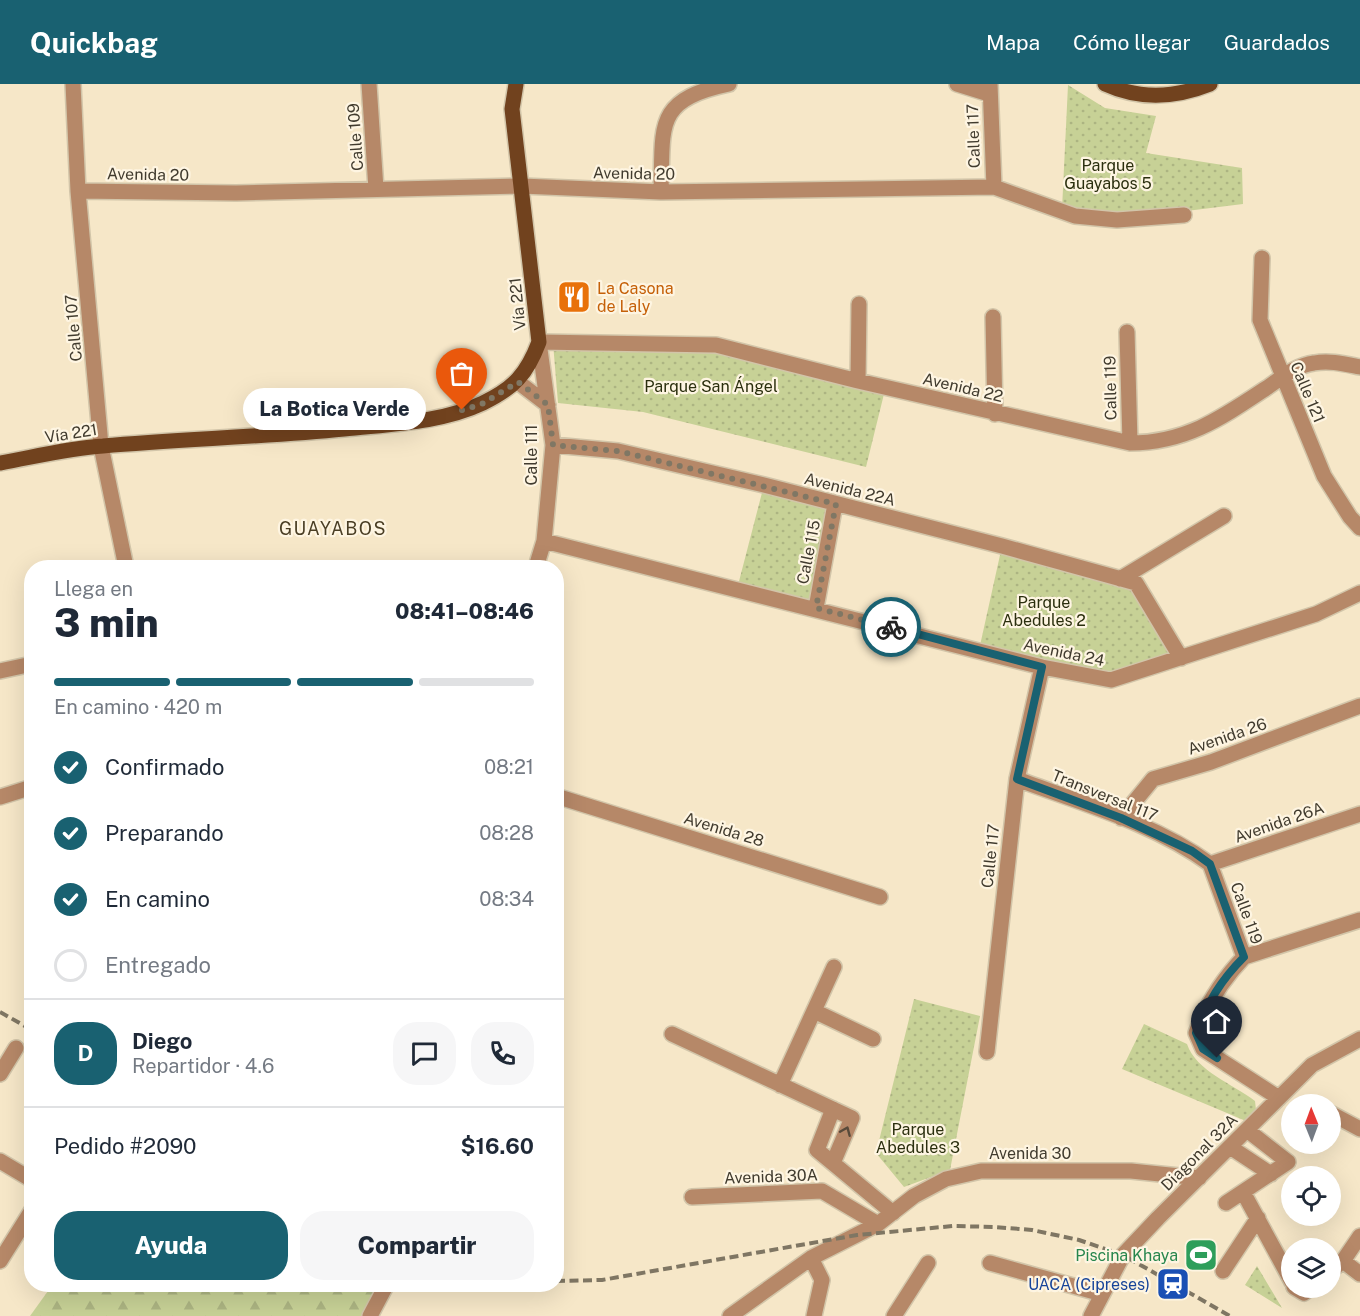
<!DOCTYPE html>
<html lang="es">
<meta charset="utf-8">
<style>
body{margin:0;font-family:"Public Sans",sans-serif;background:#f6f6f7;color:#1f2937;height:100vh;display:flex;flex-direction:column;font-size:22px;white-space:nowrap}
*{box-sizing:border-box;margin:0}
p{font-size:20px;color:#747a83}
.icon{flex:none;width:33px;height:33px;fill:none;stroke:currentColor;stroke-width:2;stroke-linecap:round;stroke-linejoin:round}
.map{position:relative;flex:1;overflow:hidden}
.panel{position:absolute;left:24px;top:476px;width:540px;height:732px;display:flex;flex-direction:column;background:#fff;border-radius:24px;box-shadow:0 6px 24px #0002}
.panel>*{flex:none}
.needle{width:39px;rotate:359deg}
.controls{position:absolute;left:1281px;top:1010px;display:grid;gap:12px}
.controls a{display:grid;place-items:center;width:60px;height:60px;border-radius:50%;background:#fff;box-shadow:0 6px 24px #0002;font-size:30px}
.pin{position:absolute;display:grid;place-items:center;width:51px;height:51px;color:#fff;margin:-62px -26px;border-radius:50% 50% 50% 0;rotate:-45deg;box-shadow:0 0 6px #0007}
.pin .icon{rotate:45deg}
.courier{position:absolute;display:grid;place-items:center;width:60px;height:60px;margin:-30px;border:4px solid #196171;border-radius:50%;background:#fff;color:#222;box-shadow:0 2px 8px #0007}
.bubble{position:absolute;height:42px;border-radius:21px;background:#fff;box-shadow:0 6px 24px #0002;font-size:20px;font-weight:800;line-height:42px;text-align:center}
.overview em{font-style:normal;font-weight:800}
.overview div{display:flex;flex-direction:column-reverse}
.overview{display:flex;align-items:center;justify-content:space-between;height:102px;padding:0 30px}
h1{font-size:39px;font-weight:800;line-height:45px}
.bar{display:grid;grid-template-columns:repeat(4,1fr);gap:9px 6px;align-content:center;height:72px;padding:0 30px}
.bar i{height:8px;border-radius:4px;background:#e0e1e3}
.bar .on{background:#196171}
.bar p{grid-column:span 4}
.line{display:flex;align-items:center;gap:15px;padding:0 30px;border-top:2px solid #e0e1e3}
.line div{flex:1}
.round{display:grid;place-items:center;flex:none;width:63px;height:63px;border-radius:24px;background:#f6f6f7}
ol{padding:0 30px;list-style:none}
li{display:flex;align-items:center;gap:18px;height:66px}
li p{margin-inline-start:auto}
li .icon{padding:6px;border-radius:50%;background:#196171;color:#fff;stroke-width:4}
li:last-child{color:#747a83}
li i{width:33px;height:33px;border:3px solid #e0e1e3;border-radius:50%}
.cta{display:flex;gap:12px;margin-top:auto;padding:12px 30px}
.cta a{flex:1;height:69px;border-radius:24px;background:#196171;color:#fff;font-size:24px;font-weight:800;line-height:69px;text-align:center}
.cta a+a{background:#f6f6f7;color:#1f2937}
header{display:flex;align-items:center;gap:36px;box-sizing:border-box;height:84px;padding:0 30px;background:#196171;color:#fff}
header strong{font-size:28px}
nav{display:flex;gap:33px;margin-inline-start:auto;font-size:21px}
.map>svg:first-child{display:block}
</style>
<header>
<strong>Quickbag</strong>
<nav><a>Mapa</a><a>Cómo llegar</a><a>Guardados</a></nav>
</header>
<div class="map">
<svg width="1360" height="1232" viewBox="0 0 1360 1232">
<defs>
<pattern id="forest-firs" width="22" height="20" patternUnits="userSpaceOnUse" patternTransform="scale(1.5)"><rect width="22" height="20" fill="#c7d196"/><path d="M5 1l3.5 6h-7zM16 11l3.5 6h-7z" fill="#acb482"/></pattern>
<pattern id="park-dots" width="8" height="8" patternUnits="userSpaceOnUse" patternTransform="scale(1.5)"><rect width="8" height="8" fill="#c7d196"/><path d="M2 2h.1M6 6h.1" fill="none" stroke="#acb482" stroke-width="1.8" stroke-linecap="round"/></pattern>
</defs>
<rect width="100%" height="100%" fill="#f6e7c8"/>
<!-- forest -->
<path fill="url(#forest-firs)" d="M53 1200H393L375 1232H30Z"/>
<!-- park -->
<path fill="url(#park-dots)" d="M1068 1 1105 24 1156 32 1146 69 1242 84 1243 120 1138 133 1062 125Z
M553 259 716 261 884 310 866 383 643 328 558 319Z
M764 401 835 420 816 524 737 505Z
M1002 462 1136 499 1181 574 1111 596 979 566Z
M914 915 980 932 950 1086 904 1103 876 1069Z
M1144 940 1187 960C1196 987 1233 1000 1255 1017L1256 1026 1246 1037 1122 985Z
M1257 1182 1282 1224 1245 1201Z"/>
<!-- water -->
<path fill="#76bded" stroke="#6696b4" stroke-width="1.5" d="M1197 1161 1212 1169 1205 1182 1190 1172Z"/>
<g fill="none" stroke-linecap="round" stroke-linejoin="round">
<defs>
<path id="minor" d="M73 0 78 107 101 362 126 483
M369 0 376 105
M957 0 989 10
M990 0 994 103
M78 107 236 109 522 102 661 108 994 103 1075 132 1117 136 1184 131
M661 108C663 41 654 16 729 0
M1262 174 1260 236 1324 392 1350 433 1360 444
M993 233 995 330
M1127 248 1130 359
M858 297 859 220
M518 298 548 321
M553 361 618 367 764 401 1002 462 1136 499 1181 574
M544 457 1042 583 1111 596 1316 530 1360 509
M536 483 544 457 553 361 539 258 716 261 858 297 1130 359C1185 359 1220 335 1265 305 1280 295 1296 281 1314 279 1330 276 1345 280 1360 283
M1120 495 1224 432
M816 524 835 420
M0 587 32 580
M1017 695C1081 719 1154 739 1210 780
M556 712 880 813
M0 713 32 703
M1121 734 1153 695 1211 678 1360 622
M1210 780 1244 873C1222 896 1207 919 1196 949L1203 965 1279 1014
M1210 780 1360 730
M1244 873 1360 836
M814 927 873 955
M672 950 852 1034 833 1079
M987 968 1017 695 1042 583
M0 990 16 964
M780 1001 834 883
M833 1025 817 1066 893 1129
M1330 1029 1360 1045
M1230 1063 1271 1090
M0 1077 32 1096
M1243 1108 1292 1198
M692 1113 822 1107 878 1140
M1226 1119 1288 1078 1247 1046
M811 1174 822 1196 814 1232
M0 1177 32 1126
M1343 1177 1360 1190
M990 1179 1102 1210
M1223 1187 1258 1134
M1330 1187 1343 1177 1360 1152
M1294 1203 1304 1209 1311 1203
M370 1232 387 1200
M730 1232 811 1174 878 1140 914 1112 946 1095 981 1087H1131L1199 1094
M894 1232 928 1179
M1091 1232 1123 1171 1158 1134 1312 981 1360 955"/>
<path id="major" d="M1105 0C1140 16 1175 14 1210 0
M0 379C34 373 69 364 103 362 184 355 264 353 344 345 389 340 441 339 483 319 514 304 527 290 539 258L512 25 516 0"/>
</defs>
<!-- minor casing -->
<use href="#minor" stroke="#d2c5a9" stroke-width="18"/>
<!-- major casing -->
<use href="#major" stroke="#d2c5a9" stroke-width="18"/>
<!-- minor -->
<use href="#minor" stroke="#b68868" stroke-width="15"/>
<!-- major -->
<use href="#major" stroke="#71421e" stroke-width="15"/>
<!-- rail -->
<path stroke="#7f7663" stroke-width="4" stroke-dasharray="9 4.5" stroke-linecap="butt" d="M0 928 32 946
M556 1197 602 1196 857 1151 953 1142 995 1143 1032 1146 1079 1156 1123 1171 1230 1232"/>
</g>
<!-- one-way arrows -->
<defs><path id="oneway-chevron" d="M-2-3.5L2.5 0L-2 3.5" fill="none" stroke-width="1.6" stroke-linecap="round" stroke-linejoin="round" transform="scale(1.5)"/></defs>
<use stroke="#584a3a" href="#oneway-chevron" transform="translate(846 1047) rotate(-67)"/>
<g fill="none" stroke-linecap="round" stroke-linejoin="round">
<!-- done -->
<path stroke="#807764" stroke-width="6" stroke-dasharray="0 10.8" d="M462 326 482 320 518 298 548 321 553 361 618 367 836 420 816 524 891 543"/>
<!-- route -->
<path stroke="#196171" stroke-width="8" d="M891 543 1042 583 1017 695 1121 734 1192 767 1210 780 1244 873C1221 896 1207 919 1196 949L1203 965 1217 974"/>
</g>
<!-- icons -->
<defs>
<symbol id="restaurant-square" viewBox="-11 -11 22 22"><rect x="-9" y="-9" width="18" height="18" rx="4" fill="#e8710a" stroke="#fef5e2"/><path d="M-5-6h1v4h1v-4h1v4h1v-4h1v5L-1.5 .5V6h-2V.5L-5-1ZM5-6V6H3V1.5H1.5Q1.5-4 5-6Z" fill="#fff"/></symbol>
<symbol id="stadium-square" viewBox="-11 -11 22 22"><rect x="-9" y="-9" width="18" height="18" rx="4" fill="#2e9e5b" stroke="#fef5e2"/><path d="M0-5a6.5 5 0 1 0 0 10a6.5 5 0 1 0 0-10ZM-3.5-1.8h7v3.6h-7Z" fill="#fff"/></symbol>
<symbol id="station-square" viewBox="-11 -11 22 22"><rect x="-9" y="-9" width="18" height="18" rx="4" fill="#1a4fb4" stroke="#fef5e2"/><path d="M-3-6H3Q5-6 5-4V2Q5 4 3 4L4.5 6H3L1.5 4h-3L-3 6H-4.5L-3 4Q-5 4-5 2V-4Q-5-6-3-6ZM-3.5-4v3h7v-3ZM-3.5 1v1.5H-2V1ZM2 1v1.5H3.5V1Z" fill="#fff"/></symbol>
</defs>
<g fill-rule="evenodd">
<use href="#restaurant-square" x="555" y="194" width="38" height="38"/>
<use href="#stadium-square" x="1182" y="1152" width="38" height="38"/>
<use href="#station-square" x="1154" y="1181" width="38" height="38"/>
</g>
<g text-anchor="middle" stroke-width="4.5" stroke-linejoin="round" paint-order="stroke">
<!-- street labels -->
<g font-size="16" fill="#413b2e" stroke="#fef5e2">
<text transform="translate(973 52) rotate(-92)" y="6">Calle 117</text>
<text transform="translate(355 53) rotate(-94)" y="6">Calle 109</text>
<text transform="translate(634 89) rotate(1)" y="6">Avenida 20</text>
<text transform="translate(148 90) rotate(1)" y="6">Avenida 20</text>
<text transform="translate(517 220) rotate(-96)" y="6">Vía 221</text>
<text transform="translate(73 244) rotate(-95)" y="6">Calle 107</text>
<text transform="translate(963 303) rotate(13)" y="6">Avenida 22</text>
<text transform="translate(1110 304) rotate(-91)" y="6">Calle 119</text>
<text transform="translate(1308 308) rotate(67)" y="6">Calle 121</text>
<text transform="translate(71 349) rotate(-9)" y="6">Vía 221</text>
<text transform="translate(531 371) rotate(-90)" y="6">Calle 111</text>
<text transform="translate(850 405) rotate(14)" y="6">Avenida 22A</text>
<text transform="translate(808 468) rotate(-79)" y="6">Calle 115</text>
<text transform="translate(1064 568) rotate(12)" y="6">Avenida 24</text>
<text transform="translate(1227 652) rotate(-19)" y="6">Avenida 26</text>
<text transform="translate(1105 711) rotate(22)" y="6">Transversal 117</text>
<text transform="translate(1279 738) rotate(-19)" y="6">Avenida 26A</text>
<text transform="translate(724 745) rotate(17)" y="6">Avenida 28</text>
<text transform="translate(990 772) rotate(-84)" y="6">Calle 117</text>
<text transform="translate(1247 829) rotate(70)" y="6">Calle 119</text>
<text transform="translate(1199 1068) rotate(-45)" y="6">Diagonal 32A</text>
<text x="1030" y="1075">Avenida 30</text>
<text transform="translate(771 1092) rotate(-2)" y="6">Avenida 30A</text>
</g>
<!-- park labels -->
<g font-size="16" fill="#2b2f0e" stroke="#fef5e2">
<text x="1108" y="87">Parque<tspan x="1108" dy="18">Guayabos 5</tspan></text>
<text x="711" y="308">Parque San Ángel</text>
<text x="1044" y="524">Parque<tspan x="1044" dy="18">Abedules 2</tspan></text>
<text x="918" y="1051">Parque<tspan x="918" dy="18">Abedules 3</tspan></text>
</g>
<!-- food labels -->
<g font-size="16" fill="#c56008" stroke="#fef5e2" text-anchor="start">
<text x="597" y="210">La Casona<tspan x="597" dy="18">de Laly</tspan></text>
</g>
<!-- leisure labels -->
<g font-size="16" fill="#27864d" stroke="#fef5e2" text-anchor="end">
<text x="1178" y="1177">Piscina Khaya</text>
</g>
<!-- transit labels -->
<g font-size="16" fill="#164399" stroke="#fef5e2" text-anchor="end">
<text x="1150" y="1206">UACA (Cipreses)</text>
</g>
<!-- neighbourhood labels -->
<g font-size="18" letter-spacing="1.5" fill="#4a3e24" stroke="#fef5e2">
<text x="333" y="451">GUAYABOS</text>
</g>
</g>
</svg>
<div class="controls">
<a><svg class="needle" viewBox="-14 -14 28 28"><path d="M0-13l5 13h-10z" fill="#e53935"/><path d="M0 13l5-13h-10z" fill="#747a83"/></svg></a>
<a><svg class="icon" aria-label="locate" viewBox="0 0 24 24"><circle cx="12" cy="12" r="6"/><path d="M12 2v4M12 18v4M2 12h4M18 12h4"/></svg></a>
<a><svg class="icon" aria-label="layers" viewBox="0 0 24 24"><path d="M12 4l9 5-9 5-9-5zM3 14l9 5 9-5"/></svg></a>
</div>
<div class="pin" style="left:462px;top:326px;background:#ea580c"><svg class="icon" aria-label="bag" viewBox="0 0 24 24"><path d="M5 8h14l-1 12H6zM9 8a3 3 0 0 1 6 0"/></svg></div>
<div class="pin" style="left:1217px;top:974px;background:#1f2937"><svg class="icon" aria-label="home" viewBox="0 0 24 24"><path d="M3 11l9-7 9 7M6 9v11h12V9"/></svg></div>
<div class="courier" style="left:891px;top:543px"><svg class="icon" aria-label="bike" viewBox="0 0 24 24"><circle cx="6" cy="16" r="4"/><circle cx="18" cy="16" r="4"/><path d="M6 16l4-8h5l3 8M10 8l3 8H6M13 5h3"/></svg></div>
<div class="bubble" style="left:243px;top:304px;width:183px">La Botica Verde</div>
<section class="panel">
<div class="overview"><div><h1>3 min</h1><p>Llega en</p></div><em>08:41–08:46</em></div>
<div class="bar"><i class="on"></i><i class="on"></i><i class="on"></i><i></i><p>En camino · 420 m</p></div>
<ol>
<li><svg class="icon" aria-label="check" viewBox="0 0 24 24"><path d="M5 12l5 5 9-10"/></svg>Confirmado<p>08:21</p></li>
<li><svg class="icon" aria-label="check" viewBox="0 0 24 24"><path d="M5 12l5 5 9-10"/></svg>Preparando<p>08:28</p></li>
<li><svg class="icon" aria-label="check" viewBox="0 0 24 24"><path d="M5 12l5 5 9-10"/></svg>En camino<p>08:34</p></li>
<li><i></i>Entregado</li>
</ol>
<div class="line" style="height:108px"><b class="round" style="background:#196171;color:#fff">D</b><div><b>Diego</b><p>Repartidor · 4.6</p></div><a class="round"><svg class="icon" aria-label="chat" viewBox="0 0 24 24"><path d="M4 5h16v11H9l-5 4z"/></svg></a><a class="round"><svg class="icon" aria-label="phone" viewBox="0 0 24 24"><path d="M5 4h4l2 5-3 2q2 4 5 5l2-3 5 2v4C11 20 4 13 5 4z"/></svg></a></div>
<div class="line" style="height:78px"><div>Pedido #2090</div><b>$16.60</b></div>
<div class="cta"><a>Ayuda</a><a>Compartir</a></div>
</section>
</div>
